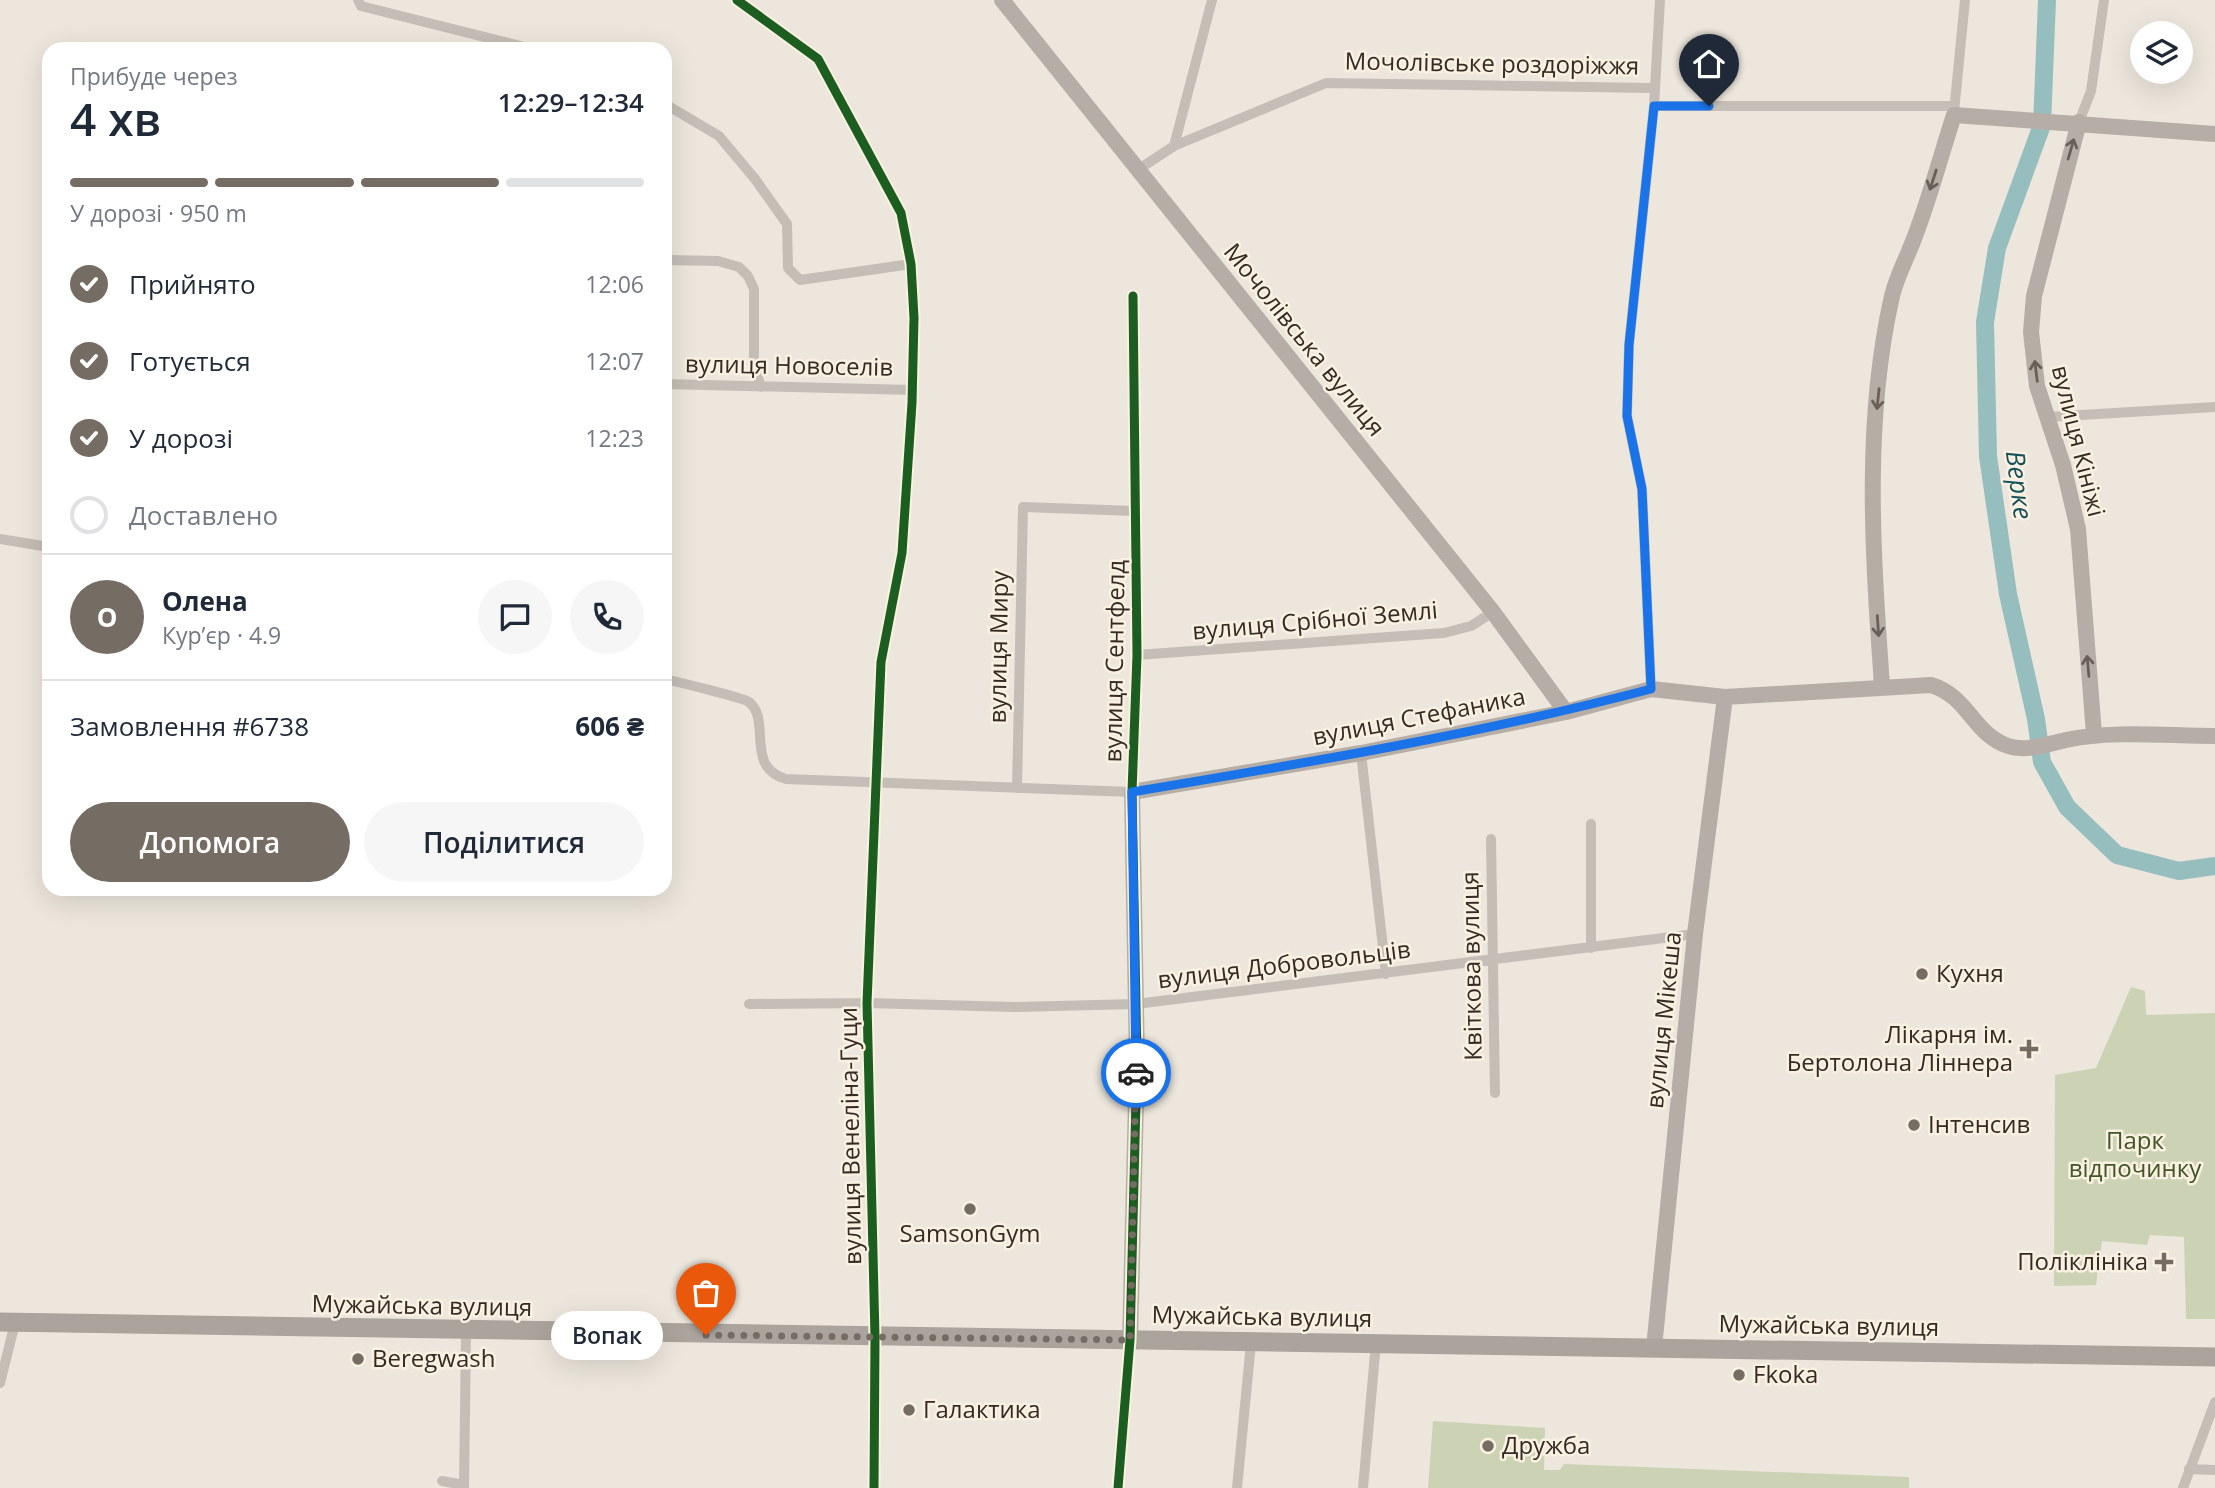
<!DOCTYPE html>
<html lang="uk">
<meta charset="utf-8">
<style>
body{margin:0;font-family:"Open Sans",sans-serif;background:#f6f6f7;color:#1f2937;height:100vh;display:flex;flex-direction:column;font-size:26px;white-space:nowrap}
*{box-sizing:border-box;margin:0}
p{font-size:23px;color:#747a83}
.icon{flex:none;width:38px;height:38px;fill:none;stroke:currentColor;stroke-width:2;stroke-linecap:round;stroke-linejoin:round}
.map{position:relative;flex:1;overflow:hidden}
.side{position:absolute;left:42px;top:42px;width:630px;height:854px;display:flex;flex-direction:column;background:#fff;border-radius:21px;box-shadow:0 7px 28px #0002}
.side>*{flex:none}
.tools{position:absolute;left:2130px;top:21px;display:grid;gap:14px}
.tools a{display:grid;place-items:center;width:63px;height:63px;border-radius:50%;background:#fff;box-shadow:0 7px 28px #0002;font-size:35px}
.pin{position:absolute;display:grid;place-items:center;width:60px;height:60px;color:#fff;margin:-72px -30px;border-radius:50% 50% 50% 0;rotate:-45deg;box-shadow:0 0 7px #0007}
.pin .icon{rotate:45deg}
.courier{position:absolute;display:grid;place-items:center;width:70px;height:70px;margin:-35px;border:5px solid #1a73e8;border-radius:50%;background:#fff;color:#222;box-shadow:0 2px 9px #0007}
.bubble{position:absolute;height:49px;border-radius:24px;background:#fff;box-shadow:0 7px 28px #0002;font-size:23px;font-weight:600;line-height:49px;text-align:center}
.headline em{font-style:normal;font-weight:600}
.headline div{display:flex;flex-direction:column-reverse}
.headline{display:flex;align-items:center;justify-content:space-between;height:119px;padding:0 28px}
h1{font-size:46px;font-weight:600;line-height:52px}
.bar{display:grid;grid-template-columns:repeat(4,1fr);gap:10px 7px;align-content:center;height:84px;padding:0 28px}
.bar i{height:9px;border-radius:5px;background:#e0e1e3}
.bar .selected{background:#756c64}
.bar p{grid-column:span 4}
.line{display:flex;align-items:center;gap:18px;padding:0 28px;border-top:2px solid #e0e1e3}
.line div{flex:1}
.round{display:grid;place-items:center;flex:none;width:74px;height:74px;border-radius:37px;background:#f6f6f7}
ol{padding:0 28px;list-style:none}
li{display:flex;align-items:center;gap:21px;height:77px}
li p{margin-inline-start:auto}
li .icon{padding:7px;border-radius:50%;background:#756c64;color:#fff;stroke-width:4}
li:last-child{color:#747a83}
li i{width:38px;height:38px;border:4px solid #e0e1e3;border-radius:50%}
.primary-button{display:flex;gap:14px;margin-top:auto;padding:14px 28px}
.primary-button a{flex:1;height:80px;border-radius:42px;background:#756c64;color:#fff;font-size:28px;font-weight:600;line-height:80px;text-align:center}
.primary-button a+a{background:#f6f6f7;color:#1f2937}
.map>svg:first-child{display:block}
</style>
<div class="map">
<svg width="2215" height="1488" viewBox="0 0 2215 1488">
<rect width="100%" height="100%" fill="#ece6dc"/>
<!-- green -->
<path fill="#ccd3b4" d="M2131 987 2145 991 2146 1015 2215 1013V1319H2186L2184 1237 2150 1235 2147 1245 2102 1241 2096 1285 2054 1286 2055 1075 2096 1068Z
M1433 1421 1545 1428 1544 1470H1560L1564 1464 1909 1477V1488H1428Z"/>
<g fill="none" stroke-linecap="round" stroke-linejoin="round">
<!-- river -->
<path stroke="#97bebf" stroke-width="18" d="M2047 0 2042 125 1997 248 1985 322 1988 456 2008 594 2036 719 2042 762 2067 807 2117 855 2179 871 2215 866"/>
<!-- street -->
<path stroke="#c5beb6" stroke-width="10" d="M358 0 361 6 532 49
M737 0 818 59 901 213 911 264 914 318 912 403 902 553 881 662 867 1003 875 1337 874 1488
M665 104 719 136 755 179 787 224 788 268 800 280 911 264
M1654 106H1954
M1954 112 1965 0
M2079 122 2091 91 2104 0
M1174 146 1212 0
M1139 169 1174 146 1326 83 1653 88
M665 260 718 261 739 267 748 276 754 289V366L761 387
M665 384 912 390
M2047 417 2215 407
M0 539 49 547
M1137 655 1444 633 1471 626 1493 612
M665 679C678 682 744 698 749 702 772 720 744 767 786 779L1132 792 1137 655 1133 296
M1651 689 1642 489 1627 416 1629 345 1654 106 1660 0
M1361 753 1386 974
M1017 788 1023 507 1135 511
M1491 839 1495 1093
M1591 948V824
M749 1004 867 1003 1015 1007 1136 1004 1695 934
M0 1383 15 1323
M2189 1469 2215 1470
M442 1481 464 1485
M464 1488 466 1331
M1118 1488 1130 1340
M1237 1488 1251 1343
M1363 1488 1376 1343
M2183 1488 2215 1402"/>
<!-- secondary -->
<path stroke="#b6aea6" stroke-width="16" d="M1002 0 1493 612 1566 712
M2079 122 2034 296 2031 332 2037 386 2063 465 2078 529 2094 734
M1882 686C1873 556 1863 424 1892 296 1897 275 1908 256 1915 236 1930 197 1941 155 1954 115L2215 134
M1130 1340 1137 1061 1132 792 1361 753 1566 712 1651 689 1725 697 1931 685C1968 696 1974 735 2008 746 2026 752 2048 744 2066 740 2114 730 2166 736 2215 736
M1654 1348 1695 934 1725 697"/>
<!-- highway -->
<path stroke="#aba49c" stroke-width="19" d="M0 1322 2215 1357"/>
<defs>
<path id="cycleway" d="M737 0 818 59 901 213 911 264 914 318 912 403 902 553 881 662 867 1003 875 1337 874 1488
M1118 1488 1130 1340 1137 1061 1132 792 1137 655 1133 296"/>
</defs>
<!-- cycleway casing -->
<use href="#cycleway" stroke="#fbf1e2" stroke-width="13"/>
<!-- cycleway -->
<use href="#cycleway" stroke="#1b5e20" stroke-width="9"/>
</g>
<!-- one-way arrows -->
<defs><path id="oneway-shaft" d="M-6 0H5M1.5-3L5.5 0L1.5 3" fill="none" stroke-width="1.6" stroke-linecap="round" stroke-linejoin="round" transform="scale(1.75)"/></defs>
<g stroke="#695f58">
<use href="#oneway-shaft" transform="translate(2071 149) rotate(-74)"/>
<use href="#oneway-shaft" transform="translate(1933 180) rotate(108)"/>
<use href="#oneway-shaft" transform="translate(2036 371) rotate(-97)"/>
<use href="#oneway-shaft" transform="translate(1878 399) rotate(96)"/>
<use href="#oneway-shaft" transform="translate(1878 626) rotate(86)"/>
<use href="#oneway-shaft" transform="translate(2088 666) rotate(-95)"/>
</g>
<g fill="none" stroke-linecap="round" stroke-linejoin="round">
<!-- done -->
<path stroke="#756c64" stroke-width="7" stroke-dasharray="0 12.6" d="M706 1335 1130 1340 1136 1073"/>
<!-- route -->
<path stroke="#1a73e8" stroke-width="9" d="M1136 1073 1132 792C1306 763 1480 734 1651 689L1642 489 1627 416 1629 345 1654 106H1709"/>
</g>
<!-- markers -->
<g fill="#756c64" stroke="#fbf1e2" stroke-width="2.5">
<circle cx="1922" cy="974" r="7"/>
<path d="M2025.5 1038.5h7v7h7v7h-7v7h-7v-7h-7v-7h7z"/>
<circle cx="1914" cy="1125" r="7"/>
<circle cx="970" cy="1209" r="7"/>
<path d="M2160.5 1251.5h7v7h7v7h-7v7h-7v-7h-7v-7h7z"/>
<circle cx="358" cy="1359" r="7"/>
<circle cx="1739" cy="1375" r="7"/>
<circle cx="909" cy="1410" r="7"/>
<circle cx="1488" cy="1446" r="7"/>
</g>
<g text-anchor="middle" stroke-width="5" stroke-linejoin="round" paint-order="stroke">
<!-- street labels -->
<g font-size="24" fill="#352b24" stroke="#fbf1e2">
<text transform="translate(1492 64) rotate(1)" y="8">Мочолівське роздоріжжя</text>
<text transform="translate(1304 340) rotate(51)" y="8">Мочолівська вулиця</text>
<text transform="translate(789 366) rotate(1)" y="8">вулиця Новоселів</text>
<text transform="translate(2078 441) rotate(76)" y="8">вулиця Кініжі</text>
<text transform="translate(1315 621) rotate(-5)" y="8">вулиця Срібної Землі</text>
<text transform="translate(999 647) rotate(-89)" y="8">вулиця Миру</text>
<text transform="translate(1115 661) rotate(-89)" y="8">вулиця Сентфелд</text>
<text transform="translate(1419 717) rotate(-11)" y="8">вулиця Стефаника</text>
<text transform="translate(1284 965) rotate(-7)" y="8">вулиця Добровольців</text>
<text transform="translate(1472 966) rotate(-91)" y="8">Квіткова вулиця</text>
<text transform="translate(1664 1020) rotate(-84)" y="8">вулиця Мікеша</text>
<text transform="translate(851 1136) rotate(-91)" y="8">вулиця Венеліна-Гуци</text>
<text transform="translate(422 1306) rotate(1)" y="8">Мужайська вулиця</text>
<text transform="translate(1262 1317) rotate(1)" y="8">Мужайська вулиця</text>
<text transform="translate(1829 1326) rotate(1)" y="8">Мужайська вулиця</text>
</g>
<!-- poi labels -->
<g font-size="24" fill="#352b24" stroke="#fbf1e2" text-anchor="start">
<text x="1936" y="982">Кухня</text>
<text x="2013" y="1043" text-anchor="end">Лікарня ім.<tspan x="2013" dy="28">Бертолона Ліннера</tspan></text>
<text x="1928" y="1133">Інтенсив</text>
<text x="970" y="1242" text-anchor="middle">SamsonGym</text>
<text x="2148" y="1270" text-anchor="end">Поліклініка</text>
<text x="372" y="1367">Beregwash</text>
<text x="1753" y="1383">Fkoka</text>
<text x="923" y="1418">Галактика</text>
<text x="1502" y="1454">Дружба</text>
</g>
<!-- park labels -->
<g font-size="24" fill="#425626" stroke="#fbf1e2">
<text x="2135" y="1149">Парк<tspan x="2135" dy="28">відпочинку</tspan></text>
</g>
<!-- water labels -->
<g font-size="26" font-style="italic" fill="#16525a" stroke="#fbf1e2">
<text transform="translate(2019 485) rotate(83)" y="9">Верке</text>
</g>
</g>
</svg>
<div class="tools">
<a><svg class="icon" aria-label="layers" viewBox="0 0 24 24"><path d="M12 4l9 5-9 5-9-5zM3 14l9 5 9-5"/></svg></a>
</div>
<div class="pin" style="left:706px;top:1335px;background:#ea580c"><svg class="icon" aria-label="bag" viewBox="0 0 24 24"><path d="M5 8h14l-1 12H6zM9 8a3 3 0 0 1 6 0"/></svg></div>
<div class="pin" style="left:1709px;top:106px;background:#1f2937"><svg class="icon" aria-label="home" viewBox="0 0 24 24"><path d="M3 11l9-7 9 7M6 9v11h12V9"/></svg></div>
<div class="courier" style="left:1136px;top:1073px"><svg class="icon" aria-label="car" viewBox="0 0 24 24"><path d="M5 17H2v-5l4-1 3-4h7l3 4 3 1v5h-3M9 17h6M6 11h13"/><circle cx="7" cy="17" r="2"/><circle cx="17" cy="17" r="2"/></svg></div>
<div class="bubble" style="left:551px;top:1311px;width:112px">Вопак</div>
<section class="side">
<div class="headline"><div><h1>4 хв</h1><p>Прибуде через</p></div><em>12:29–12:34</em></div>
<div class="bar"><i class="selected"></i><i class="selected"></i><i class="selected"></i><i></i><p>У дорозі · 950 m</p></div>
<ol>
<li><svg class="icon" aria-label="check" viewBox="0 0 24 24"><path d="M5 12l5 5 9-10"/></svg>Прийнято<p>12:06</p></li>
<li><svg class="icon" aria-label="check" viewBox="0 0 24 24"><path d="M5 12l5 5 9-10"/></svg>Готується<p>12:07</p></li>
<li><svg class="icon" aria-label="check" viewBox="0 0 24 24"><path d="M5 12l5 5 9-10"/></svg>У дорозі<p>12:23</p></li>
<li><i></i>Доставлено</li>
</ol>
<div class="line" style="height:126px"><b class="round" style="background:#756c64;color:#fff">О</b><div><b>Олена</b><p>Кур’єр · 4.9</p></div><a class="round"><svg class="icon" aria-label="chat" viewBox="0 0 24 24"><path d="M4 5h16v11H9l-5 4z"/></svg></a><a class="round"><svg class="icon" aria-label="phone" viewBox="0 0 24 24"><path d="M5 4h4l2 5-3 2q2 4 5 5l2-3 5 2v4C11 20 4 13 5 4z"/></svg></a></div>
<div class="line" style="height:91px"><div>Замовлення #6738</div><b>606 ₴</b></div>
<div class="primary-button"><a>Допомога</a><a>Поділитися</a></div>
</section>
</div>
